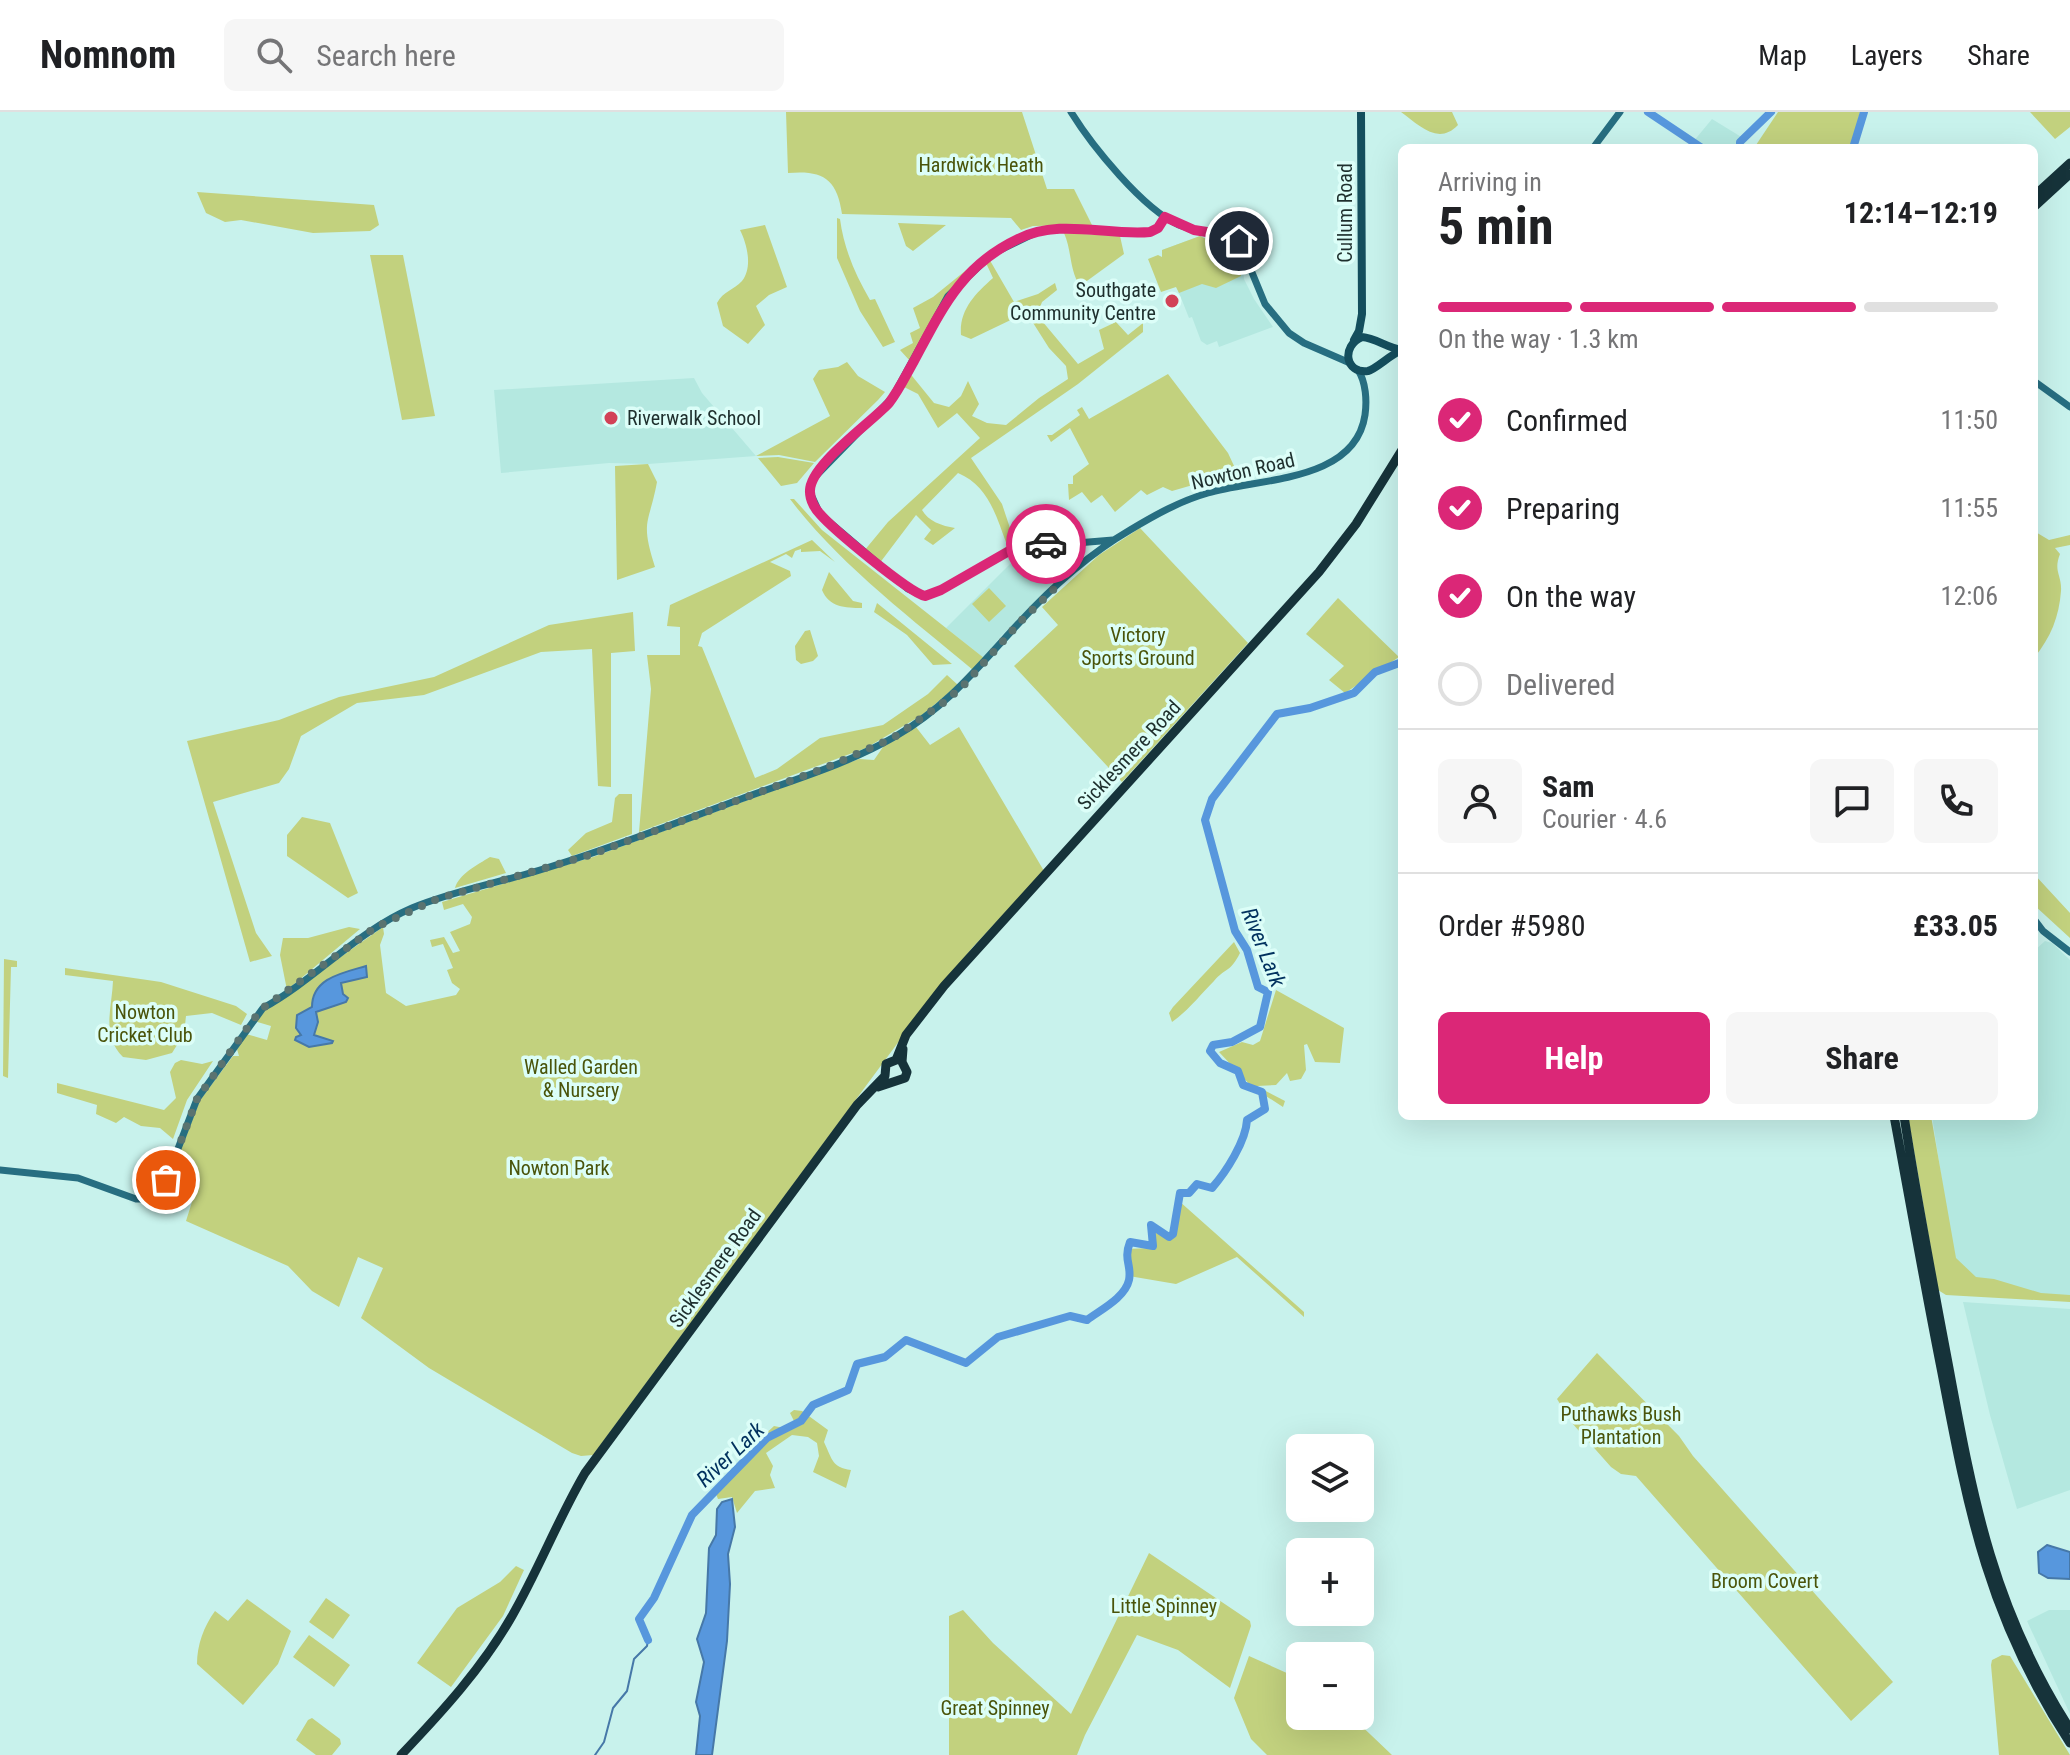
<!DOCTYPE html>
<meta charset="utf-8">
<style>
body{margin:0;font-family:"Roboto Condensed",sans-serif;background:#f6f6f6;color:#202124;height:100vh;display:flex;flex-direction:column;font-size:30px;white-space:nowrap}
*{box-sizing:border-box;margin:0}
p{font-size:26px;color:#757577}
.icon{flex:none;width:44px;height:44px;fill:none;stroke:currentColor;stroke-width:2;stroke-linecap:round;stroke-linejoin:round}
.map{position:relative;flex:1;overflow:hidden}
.panel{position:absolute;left:1398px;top:32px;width:640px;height:976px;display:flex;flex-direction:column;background:#fff;border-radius:12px;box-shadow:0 8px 32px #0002}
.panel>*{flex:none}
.fabs{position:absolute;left:1286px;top:1322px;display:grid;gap:16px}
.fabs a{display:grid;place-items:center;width:88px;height:88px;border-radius:12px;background:#fff;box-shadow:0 8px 32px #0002;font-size:40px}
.pin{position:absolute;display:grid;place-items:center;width:68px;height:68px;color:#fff;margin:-34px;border:4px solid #fff;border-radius:50%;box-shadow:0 2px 8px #0007}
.courier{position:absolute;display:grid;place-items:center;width:80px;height:80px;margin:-40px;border:6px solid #db2777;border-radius:50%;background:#fff;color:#222;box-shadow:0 2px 10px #0007}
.summary em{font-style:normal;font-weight:700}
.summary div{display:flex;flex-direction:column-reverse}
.summary{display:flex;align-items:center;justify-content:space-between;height:136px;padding:0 40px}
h1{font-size:52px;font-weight:700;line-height:60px}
.bar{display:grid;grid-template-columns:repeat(4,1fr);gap:12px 8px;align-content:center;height:96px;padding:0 40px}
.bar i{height:10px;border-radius:6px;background:#e0e0e0}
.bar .current{background:#db2777}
.bar p{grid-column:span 4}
.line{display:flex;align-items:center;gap:20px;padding:0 40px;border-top:2px solid #e0e0e0}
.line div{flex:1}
.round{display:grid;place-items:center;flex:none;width:84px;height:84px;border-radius:12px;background:#f6f6f6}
ol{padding:0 40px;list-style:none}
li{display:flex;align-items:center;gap:24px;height:88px}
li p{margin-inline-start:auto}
li .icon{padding:8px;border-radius:50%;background:#db2777;color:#fff;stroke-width:4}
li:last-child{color:#757577}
li i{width:44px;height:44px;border:4px solid #e0e0e0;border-radius:50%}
.cta{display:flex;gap:16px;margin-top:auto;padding:16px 40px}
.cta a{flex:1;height:92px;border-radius:12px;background:#db2777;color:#fff;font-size:32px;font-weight:700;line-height:92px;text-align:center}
.cta a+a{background:#f6f6f6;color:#202124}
header{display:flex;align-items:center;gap:48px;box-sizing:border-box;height:112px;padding:0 40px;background:#fff;border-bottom:2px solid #e0e0e0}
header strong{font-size:38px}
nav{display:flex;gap:44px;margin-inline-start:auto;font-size:28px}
.search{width:560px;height:72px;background:#f6f6f6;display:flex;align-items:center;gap:20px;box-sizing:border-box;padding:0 28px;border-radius:12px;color:#757577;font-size:30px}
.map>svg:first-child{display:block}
</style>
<header>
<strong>Nomnom</strong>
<div class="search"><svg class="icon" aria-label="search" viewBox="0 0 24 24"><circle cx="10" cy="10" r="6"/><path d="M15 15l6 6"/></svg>Search here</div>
<nav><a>Map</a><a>Layers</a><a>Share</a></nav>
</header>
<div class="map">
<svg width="2070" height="1643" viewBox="0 0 2070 1643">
<rect width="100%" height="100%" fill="#c8f2ec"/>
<!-- built -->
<path fill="#b4e8e0" d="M1712 7 1743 26 1736 36H1688Z
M1200 124 1231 139 1242 151 1244 167 1254 187 1273 215 1219 235 1217 229 1207 233 1201 229 1192 205 1189 206 1162 138Z
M694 266 702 281 756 344 648 352 609 351 501 361 494 278Z
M1024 438 1054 475 1001 524 984 546 946 516Z
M2045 829 2052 831 2070 848V1188L1959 1180 1932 1004H2034V839Z
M1963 1190 2070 1197V1378L2017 1397 1990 1303Z
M2049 1498H2070V1602L2027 1509Z"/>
<!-- green -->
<path fill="#c2d17e" d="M786 0H1022L1047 77H1074L1092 113 1033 114 1021 118 1011 106 842 102C837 66 822 58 788 61Z
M1401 0H1452L1458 13C1438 34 1419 13 1401 0Z
M1778 0H1860L1851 36H1754Z
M2030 0H2070V15L2055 27Z
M197 80 374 93 379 113 370 119 313 121 241 108 225 110 206 101Z
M837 106 840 107C844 137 855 162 870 188L875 187 895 230 883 235 860 199 837 146Z
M898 111 946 113 913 139 906 134Z
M765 113 787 175 769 183 756 194 765 213 748 232 723 214 717 191C723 179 734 178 742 169 753 155 747 132 740 118Z
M1064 121 1120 124 1124 142 1080 174C1069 157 1072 139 1064 121Z
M1200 124 1231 139 1242 151 1241 164 1216 176 1202 172 1179 181 1176 175 1161 180 1148 147 1158 143 1162 145V138Z
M986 142 956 171 910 249 900 238 913 231 910 221 920 216 913 196 933 185Z
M370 143H403L435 304 402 308Z
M988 145 1014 190 1038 182 1055 171 1057 178 1042 190 1037 203 1078 252 1104 237 1099 218 1116 210 1128 223 1143 211V220L1078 272 971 346 1002 392 1015 431 1007 433C996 404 989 374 958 361L922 398C928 409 942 414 955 416L933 433 924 427 931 418 916 403 879 452 864 439 888 410 980 326 957 301 938 316 918 282 900 273 908 259 934 291 949 295 961 284 968 269 979 292 972 304 987 311 1006 313 1039 286 1068 267 1066 254 1049 236 1030 206 1023 202 971 227 961 223C959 198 975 182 993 166L986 151Z
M847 250 858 264 885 280 878 288 815 350 779 343 756 344 830 304 813 267 819 258 838 255Z
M1168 262 1228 341 1242 371 1222 373 1217 366 1172 379 1163 375 1147 383 1141 378 1115 400 1102 383 1091 391 1082 380 1069 388 1068 372H1073V364L1089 352 1070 316 1051 330 1047 323H1052L1080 303 1077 298 1082 295 1089 307Z
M778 345 814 351 797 371 781 374 758 346Z
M648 352 657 370C649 413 640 408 655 455L617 468 615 354Z
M790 387H794L822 418 984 546 973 558C912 507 837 450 790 387Z
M1140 416 1248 531 1122 670 1014 554 1058 513 1042 495 1099 443Z
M2034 419 2049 428 2070 423V433L2055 436 2060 442C2053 460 2062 463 2061 479 2059 505 2051 525 2034 546Z
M812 428 835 450 820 439 801 440V437L795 439 792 446 786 442 770 450 790 459 791 464 702 521 698 534 702 535 755 666 777 657 820 626 883 613 928 582 947 563 958 573 922 603 866 636 639 720 651 577 647 543H680V515L667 514 670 493Z
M1049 434 1057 450 1055 474 1025 438Z
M829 460 853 489 862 491V496C845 496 829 495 822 478Z
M989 476 1006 494 989 510 972 492Z
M1338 486 1399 545 1345 581 1329 568 1344 554 1306 522Z
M877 491 952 552 933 553 907 523 874 500Z
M633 500 635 539 611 541V675L598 674 592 537 541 540 424 583 357 591 301 624 289 657 279 671 213 690 256 821 272 844 250 850 187 629 279 608 339 585 434 565 549 513Z
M810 518 818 544 813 549 801 552 796 548 795 534 805 519Z
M916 615 930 633 959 615 1044 759 972 836 908 917 593 1343 581 1344 572 1341 429 1256 361 1206 383 1156 358 1145 339 1195 312 1179 288 1154 186 1109 192 1090 180 1081 166 1075 200 988 233 944H239L237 937 246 922 267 928 271 914 254 909 260 902 383 815 384 822 380 833 386 881 406 894 456 883 460 877 452 871 447 858 453 856 443 832 432 835 430 828 444 825 453 841 460 839 450 820 470 812 472 805 463 792 444 798 442 790 593 745 859 647 874 648 883 635Z
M619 682H632V722L572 744 568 738 586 721 612 710 615 686Z
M302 705 330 711 358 781 348 786 287 744V723Z
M490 745 499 747 506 761 455 776C459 762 477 753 490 745Z
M2034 762 2070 801V826L2034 793Z
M349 815 360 817 287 878 280 843 283 826H308Z
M1234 830 1240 841C1230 861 1226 855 1214 869 1200 883 1188 899 1172 910L1169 901 1173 895Z
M4 847 17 849V855H11L8 966 3 964Z
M65 856 161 870 236 894 247 902 241 913 212 901 186 904 184 922 172 941 146 948 123 945C101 923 112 896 113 869L65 863Z
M1276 878 1344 916 1340 951 1315 950 1307 932 1304 933 1306 958 1301 967 1290 969 1287 961 1276 973 1257 974 1258 978 1260 976 1285 989 1283 995 1252 975 1219 940 1242 930 1253 933 1260 929Z
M181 948 202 952 213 949 187 988 173 1027 160 1016 141 1014 124 1005 116 1011 96 1002 97 993 57 981V971L164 998 176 986 170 960 175 951Z
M1908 1004H1931L1956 1146 1976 1165 1994 1167 2041 1181 2070 1183V1190L1946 1183 1938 1178Z
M1179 1089 1304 1200V1205L1237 1145 1176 1172 1129 1164 1127 1137 1150 1136 1153 1131V1116L1166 1127 1173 1125Z
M1597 1241 1679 1324 1693 1344 1893 1570 1851 1609 1636 1364 1621 1362 1611 1355 1572 1311 1557 1287Z
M794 1298 802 1299 828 1318 824 1330C833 1349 832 1355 851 1358L846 1376 813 1360 819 1344 817 1331 808 1325 792 1323 766 1341 773 1354 770 1363 775 1376 755 1379 737 1401 732 1385 718 1387 716 1382 760 1327 774 1314 784 1316 794 1309 790 1301Z
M1149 1441 1250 1509 1251 1514 1230 1576 1178 1538 1137 1523 1085 1623 1077 1643H949V1504L963 1498 993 1531 1071 1602Z
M516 1454 524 1458 503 1504 451 1575 417 1551 457 1496 500 1470Z
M326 1486 350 1503 333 1527 309 1510Z
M247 1487 291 1519 278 1552 243 1593 197 1552C197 1533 204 1514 215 1499L228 1509Z
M309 1523 350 1553 334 1575 293 1545Z
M2002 1543 2010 1544 2070 1643H1999L1991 1553 1992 1548Z
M1249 1544 1289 1562 1297 1552 1300 1556V1604H1351L1392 1643H1267L1251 1627 1234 1586Z
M312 1606 340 1627 341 1632 332 1643H316L296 1628 308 1608Z"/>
<!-- water -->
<path fill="#5797dd" stroke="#4678a8" stroke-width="2" d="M366 854 367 865 341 871 343 882 348 886 346 890 316 900 318 910 314 923 333 929 332 931 309 935 295 928 296 925 301 923 296 916 297 903 312 895C312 866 342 861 366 854Z
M732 1387 735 1415 728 1442 730 1472 727 1529 712 1643H696L700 1604 696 1590 704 1550 697 1527 706 1501 709 1436 716 1423 717 1397 722 1390Z
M2047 1433 2070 1440V1467L2048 1466 2039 1461 2038 1440Z"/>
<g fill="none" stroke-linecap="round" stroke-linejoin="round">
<!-- stream -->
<path stroke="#4678a8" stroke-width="2" d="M595 1643 604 1630 613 1596 627 1579 634 1547 647 1534 648 1528"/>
<!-- river -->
<path stroke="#5797dd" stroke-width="8" d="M1648 0 1702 36
M1740 36V30L1771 0
M1853 36 1864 0
M648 1528 639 1507 654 1486 692 1403 767 1326 801 1309 813 1293 848 1278 857 1252 885 1245 906 1228 966 1251 998 1225 1070 1204 1087 1208C1100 1198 1125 1186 1129 1168 1132 1153 1123 1148 1130 1130L1153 1134 1151 1113 1169 1125 1173 1122 1180 1081H1189L1197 1072 1212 1076C1226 1060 1246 1029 1247 1008L1265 997 1262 980 1243 973 1238 959 1220 951 1210 939 1213 933 1232 930 1260 915 1268 880 1258 875 1247 838 1235 819 1205 708 1212 687 1277 602 1310 596 1354 581 1375 560 1402 550"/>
<!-- secondary -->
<path stroke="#276e81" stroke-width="7" d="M1071 0C1092 34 1143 97 1179 113 1199 121 1222 117 1239 129L1265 192 1289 221 1304 231 1350 251
M1593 36 1620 0
M2034 269 2070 295
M1113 428 1016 436 941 478 925 484 908 477 820 402 809 378 813 367 892 286 948 184 992 142 1037 120 1072 116 1145 121 1158 116 1165 105
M1063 431 1062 452 1069 458 1075 457
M2034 807 2043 819 2070 840
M0 1058 78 1066 136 1087H155L166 1068 197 987 263 896C316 867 356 820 412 796 453 779 498 771 540 758 608 738 675 711 741 687 793 668 848 652 896 624 948 594 978 555 1018 512 1050 477 1089 442 1130 418 1155 403 1180 389 1208 381 1257 366 1355 371 1365 303 1367 289 1366 270 1358 258"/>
<!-- primary -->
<path stroke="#144e5d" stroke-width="8" d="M1362 225C1376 226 1387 236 1402 238 1391 242 1376 257 1368 259 1345 262 1341 234 1362 225Z
M1354 228 1359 219 1362 202 1361 0"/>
<!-- highway -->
<path stroke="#16333a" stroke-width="9" d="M2034 84 2070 51
M2034 95 2070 62
M878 975 905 966 907 960 902 950 903 937
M1894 1004C1910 1090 1925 1176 1942 1261 1969 1403 1989 1507 2070 1631
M1904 1004C1917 1088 1933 1172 1949 1256 1974 1392 1994 1498 2070 1617
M401 1643C442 1600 483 1555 512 1504 539 1457 558 1407 585 1361L857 993 885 964 886 952 896 948 906 923 944 874 1319 460 1356 412 1402 338"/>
</g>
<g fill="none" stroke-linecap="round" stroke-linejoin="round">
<!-- done -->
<path stroke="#5a7370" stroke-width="8" stroke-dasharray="0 14.4" d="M166 1068 197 987 252 909 263 896 376 815 437 787 590 743 825 656 893 626 946 589 967 570 1019 511 1054 477 1062 461 1063 431 1046 432"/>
<!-- route -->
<path stroke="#db2777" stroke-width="10" d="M1046 432 1009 439 941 478 925 484C908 480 833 417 820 402 815 397 810 388 810 380 808 354 871 311 889 291 899 278 906 263 914 249 942 197 961 154 1018 127 1060 106 1106 124 1150 120L1158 116 1165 105 1194 118 1226 123 1239 129"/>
</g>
<!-- markers -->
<g fill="#d24257" stroke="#dcfef8" stroke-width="3">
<circle cx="1172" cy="189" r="8"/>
<circle cx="611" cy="306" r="8"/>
</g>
<g text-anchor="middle" stroke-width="7" stroke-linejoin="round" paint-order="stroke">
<!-- park labels -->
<g font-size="20" fill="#4a540a" stroke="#dcfef8">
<text x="981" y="60">Hardwick Heath</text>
<text x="1138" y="530">Victory<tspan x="1138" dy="23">Sports Ground</tspan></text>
<text x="145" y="907">Nowton<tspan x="145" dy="23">Cricket Club</tspan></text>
<text x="581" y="962">Walled Garden<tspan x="581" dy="23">&amp; Nursery</tspan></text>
<text x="559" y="1063">Nowton Park</text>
<text x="1621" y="1309">Puthawks Bush<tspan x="1621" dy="23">Plantation</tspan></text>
<text x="1765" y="1476">Broom Covert</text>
<text x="1164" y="1501">Little Spinney</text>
<text x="995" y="1603">Great Spinney</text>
</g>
<!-- street labels -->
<g font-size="20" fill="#1e2f2d" stroke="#dcfef8">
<text transform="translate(1345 101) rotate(-90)" y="7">Cullum Road</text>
<text transform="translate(1243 359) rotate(-13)" y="7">Nowton Road</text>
<text transform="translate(1129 643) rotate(-47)" y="7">Sicklesmere Road</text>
<text transform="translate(715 1156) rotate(-54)" y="7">Sicklesmere Road</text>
</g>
<!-- poi labels -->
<g font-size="20" fill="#1e2f2d" stroke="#dcfef8" text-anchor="end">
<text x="1156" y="185">Southgate<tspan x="1156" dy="23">Community Centre</tspan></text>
<text x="627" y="313" text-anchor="start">Riverwalk School</text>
</g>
<!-- water labels -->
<g font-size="22" font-style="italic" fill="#01315e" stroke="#dcfef8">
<text transform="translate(1264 835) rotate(68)" y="8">River Lark</text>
<text transform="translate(730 1342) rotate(-43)" y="8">River Lark</text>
</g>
</g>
</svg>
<div class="fabs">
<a><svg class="icon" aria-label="layers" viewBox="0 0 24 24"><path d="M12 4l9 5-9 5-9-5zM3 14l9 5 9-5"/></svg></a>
<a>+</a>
<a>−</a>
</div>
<div class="pin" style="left:166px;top:1068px;background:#ea580c"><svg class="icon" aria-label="bag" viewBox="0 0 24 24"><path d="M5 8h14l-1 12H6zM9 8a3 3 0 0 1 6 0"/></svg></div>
<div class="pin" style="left:1239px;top:129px;background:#1f2937"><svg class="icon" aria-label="home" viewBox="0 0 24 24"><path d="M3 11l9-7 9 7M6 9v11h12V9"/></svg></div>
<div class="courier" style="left:1046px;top:432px"><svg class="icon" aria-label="car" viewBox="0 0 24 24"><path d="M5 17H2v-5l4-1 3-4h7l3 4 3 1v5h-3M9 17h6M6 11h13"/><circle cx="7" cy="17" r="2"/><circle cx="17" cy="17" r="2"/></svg></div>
<section class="panel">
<div class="summary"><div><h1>5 min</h1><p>Arriving in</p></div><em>12:14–12:19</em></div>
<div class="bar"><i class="current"></i><i class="current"></i><i class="current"></i><i></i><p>On the way · 1.3 km</p></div>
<ol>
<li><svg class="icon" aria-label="check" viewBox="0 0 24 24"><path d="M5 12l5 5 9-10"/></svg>Confirmed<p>11:50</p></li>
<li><svg class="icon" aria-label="check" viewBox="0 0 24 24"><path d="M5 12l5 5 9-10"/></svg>Preparing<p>11:55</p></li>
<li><svg class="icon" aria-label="check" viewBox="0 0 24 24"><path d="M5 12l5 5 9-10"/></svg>On the way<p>12:06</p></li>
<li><i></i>Delivered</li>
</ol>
<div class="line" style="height:144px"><a class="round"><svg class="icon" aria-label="person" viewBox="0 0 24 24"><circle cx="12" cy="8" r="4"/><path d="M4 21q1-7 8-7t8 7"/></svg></a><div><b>Sam</b><p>Courier · 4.6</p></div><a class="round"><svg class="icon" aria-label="chat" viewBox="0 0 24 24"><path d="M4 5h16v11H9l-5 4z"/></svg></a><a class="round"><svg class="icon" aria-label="phone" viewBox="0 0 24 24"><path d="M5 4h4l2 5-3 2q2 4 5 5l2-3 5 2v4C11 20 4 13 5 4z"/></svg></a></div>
<div class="line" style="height:104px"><div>Order #5980</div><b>£33.05</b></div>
<div class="cta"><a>Help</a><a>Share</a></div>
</section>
</div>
